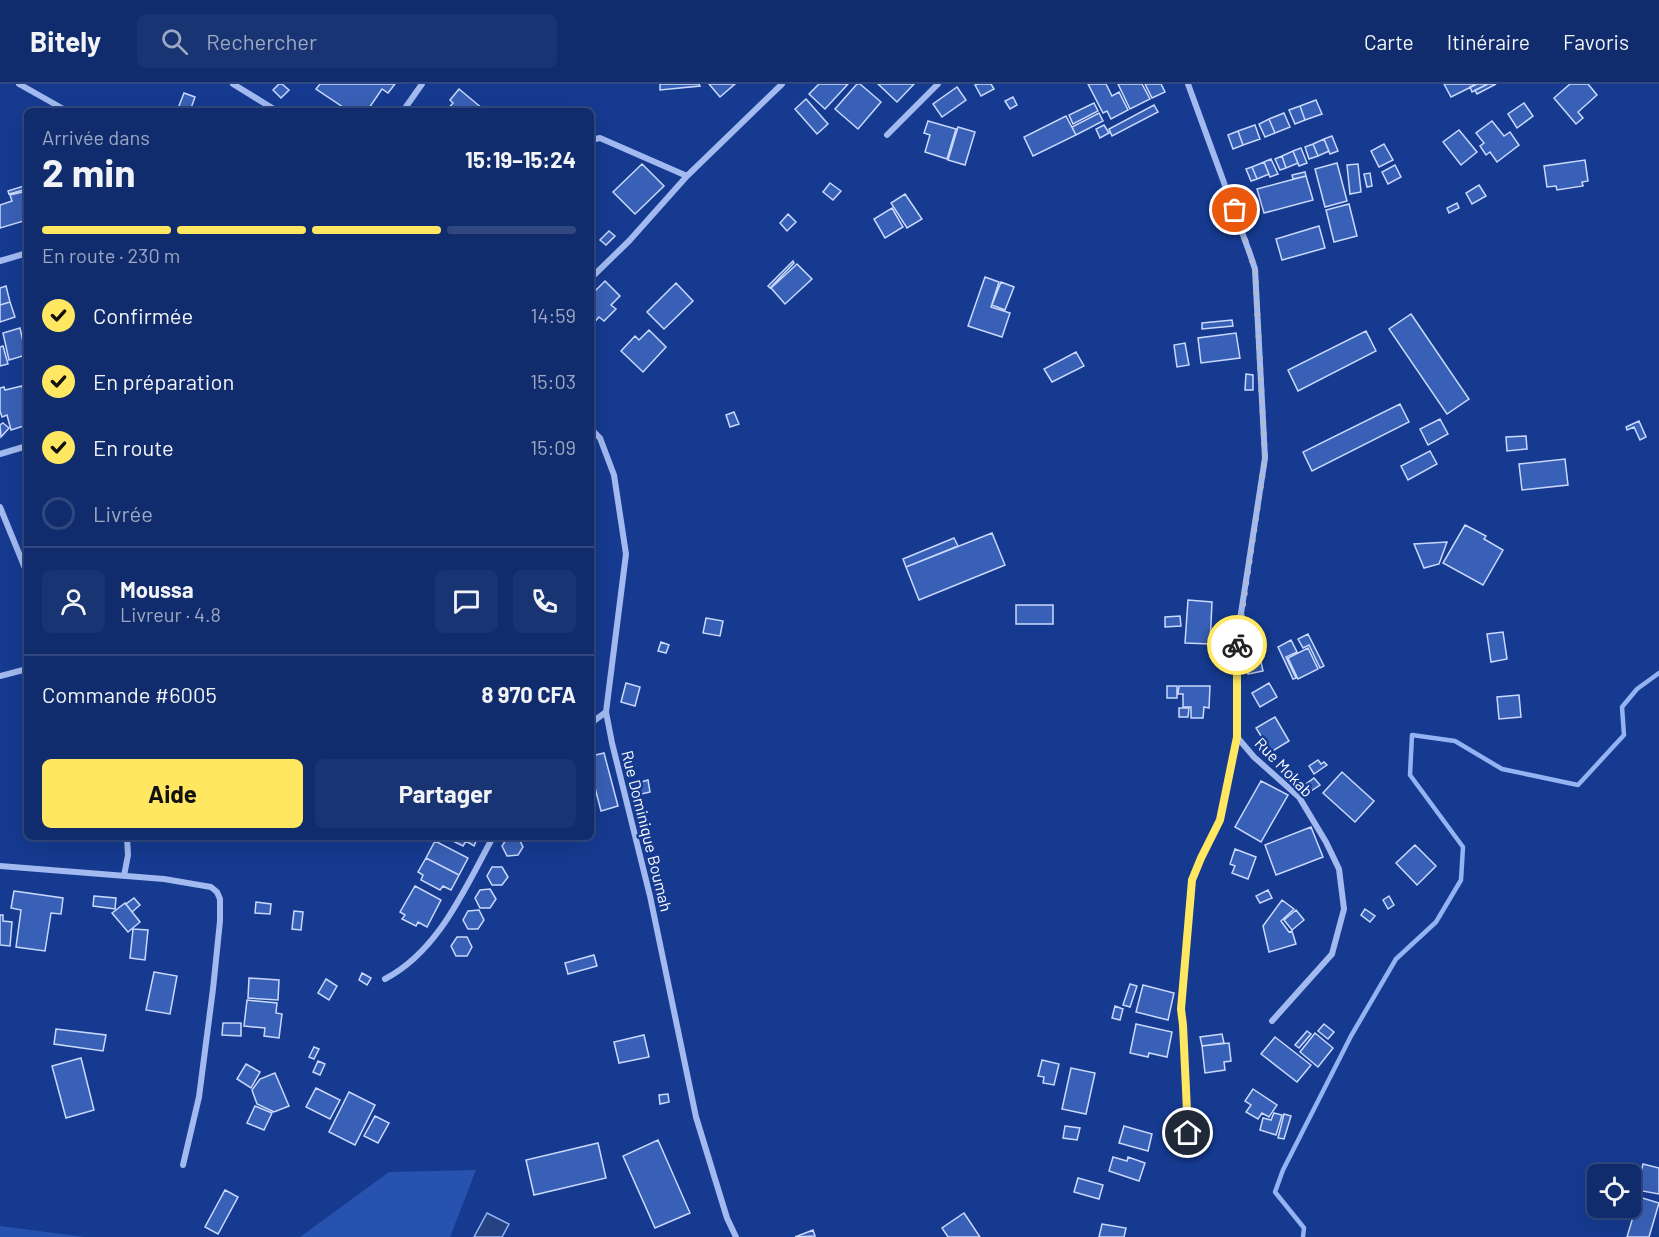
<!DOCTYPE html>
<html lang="fr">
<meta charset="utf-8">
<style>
body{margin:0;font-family:Barlow,sans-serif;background:#193472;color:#f1f3f6;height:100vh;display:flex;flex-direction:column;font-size:22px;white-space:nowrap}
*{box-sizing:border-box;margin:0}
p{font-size:20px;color:#9ca7c2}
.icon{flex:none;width:33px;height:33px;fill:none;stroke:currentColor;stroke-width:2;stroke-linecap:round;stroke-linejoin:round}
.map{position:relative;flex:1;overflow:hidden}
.drawer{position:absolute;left:24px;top:24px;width:570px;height:732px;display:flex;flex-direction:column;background:#102c6c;border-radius:9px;box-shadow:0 6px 24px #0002,0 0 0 2px #30487f}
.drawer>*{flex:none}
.tools{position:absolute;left:1587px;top:1080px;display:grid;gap:12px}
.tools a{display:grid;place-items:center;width:54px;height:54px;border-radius:9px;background:#102c6c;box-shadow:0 6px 24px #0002,0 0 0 2px #30487f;font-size:30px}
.pin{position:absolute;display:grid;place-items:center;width:51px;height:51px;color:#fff;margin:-26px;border:3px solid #fff;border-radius:50%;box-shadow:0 2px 6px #0007}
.courier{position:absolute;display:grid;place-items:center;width:60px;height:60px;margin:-30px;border:4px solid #ffe761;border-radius:50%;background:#fff;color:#222;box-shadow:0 2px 8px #0007}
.summary em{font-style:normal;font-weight:700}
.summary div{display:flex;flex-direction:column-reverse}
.summary{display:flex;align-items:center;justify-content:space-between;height:102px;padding:0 18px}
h1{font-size:39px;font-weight:700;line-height:45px}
.bar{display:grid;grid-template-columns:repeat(4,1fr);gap:9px 6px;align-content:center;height:72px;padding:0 18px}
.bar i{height:8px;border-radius:4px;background:#30487f}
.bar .on{background:#ffe761}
.bar p{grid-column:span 4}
.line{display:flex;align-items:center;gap:15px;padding:0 18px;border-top:2px solid #30487f}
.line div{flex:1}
.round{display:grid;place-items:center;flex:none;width:63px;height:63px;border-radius:9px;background:#193472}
ol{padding:0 18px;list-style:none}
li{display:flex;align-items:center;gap:18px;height:66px}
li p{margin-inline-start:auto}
li .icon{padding:6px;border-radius:50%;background:#ffe761;color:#111;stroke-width:4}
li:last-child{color:#9ca7c2}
li i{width:33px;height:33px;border:3px solid #30487f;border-radius:50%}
.button{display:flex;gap:12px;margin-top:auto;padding:12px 18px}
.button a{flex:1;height:69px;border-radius:9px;background:#ffe761;color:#111;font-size:24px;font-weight:700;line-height:69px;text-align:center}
.button a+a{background:#193472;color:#f1f3f6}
header{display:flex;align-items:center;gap:36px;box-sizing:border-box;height:84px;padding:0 30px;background:#102c6c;border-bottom:2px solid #30487f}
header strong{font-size:28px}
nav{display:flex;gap:33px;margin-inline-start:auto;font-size:21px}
.search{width:420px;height:54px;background:#193472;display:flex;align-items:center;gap:15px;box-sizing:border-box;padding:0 21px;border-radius:9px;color:#9ca7c2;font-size:22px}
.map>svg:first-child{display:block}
</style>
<header>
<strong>Bitely</strong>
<div class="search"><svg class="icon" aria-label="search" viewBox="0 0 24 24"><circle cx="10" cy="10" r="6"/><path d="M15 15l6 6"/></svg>Rechercher</div>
<nav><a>Carte</a><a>Itinéraire</a><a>Favoris</a></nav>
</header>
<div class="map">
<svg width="1659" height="1153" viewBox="0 0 1659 1153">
<rect width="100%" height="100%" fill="#153a90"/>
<!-- green -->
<path fill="#2852af" d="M476 1086 450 1153H300L389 1088Z
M0 1142 85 1153H0Z"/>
<!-- water -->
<path fill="#274283" stroke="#94b3f3" stroke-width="1.5" d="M487 1129 509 1140 502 1153H474Z"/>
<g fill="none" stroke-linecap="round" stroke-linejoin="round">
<!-- stream -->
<path stroke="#94b3f3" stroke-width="4.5" d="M1303 1153 1304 1144 1275 1108 1283 1086 1351 952 1396 875 1436 838 1461 796 1463 763 1410 691 1412 651 1455 657 1502 685 1578 701 1624 651 1622 623 1637 605 1659 589"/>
</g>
<!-- building -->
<path fill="#3960b7" stroke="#c9d9fc" stroke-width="1.5" d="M279 0H282L289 6 281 14 273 6Z
M320 0H395L388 9 382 5 367 27H358L353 24 349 27 316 5Z
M660 0H699L700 2 660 6Z
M709 0H735L720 13Z
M819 0H848L825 25 809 10Z
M857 0H860L881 18 858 45 835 25Z
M878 0H914L897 18Z
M978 0H991L994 5 981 12 975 1Z
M1088 0H1106L1112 12 1119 8 1128 26 1111 35 1107 27 1103 29Z
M1118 0H1142L1150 15 1130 25Z
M1145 0H1161L1165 8 1152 14Z
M1444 0H1477L1451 13Z
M1477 0H1488L1472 8 1470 3Z
M1488 0H1496L1477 10 1475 6Z
M1570 0H1588L1597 11 1578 28 1583 34 1576 40 1554 14Z
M957 3 966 16 942 33 933 20Z
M459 5 483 25 481 27H446L453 19 450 16Z
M184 9 195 13 190 27H177Z
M1013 13 1017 21 1010 25 1005 17Z
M806 15 828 40 817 50 795 25Z
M1316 16 1322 30 1305 36 1300 22Z
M1094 19 1098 27 1073 40 1069 31Z
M1524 19 1533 32 1517 44 1508 30Z
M1154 21 1158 28 1112 52 1109 45Z
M1300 22 1305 36 1295 40 1289 26Z
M1099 29 1103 37 1076 51 1072 43Z
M1284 29 1290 43 1275 49 1269 35Z
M1066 32 1076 51 1033 72 1024 53Z
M1269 35 1275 49 1265 53 1259 40Z
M928 37 956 45 947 75 925 68 930 51 924 49Z
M1492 37 1504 52 1510 48 1519 61 1497 78 1490 68 1486 71 1480 62 1484 59 1476 49Z
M1104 41 1109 49 1100 54 1096 45Z
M1255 41 1260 55 1243 61 1238 47Z
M958 43 975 48 965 81 948 76Z
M1459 46 1477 68 1461 81 1443 58Z
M1238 47 1243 61 1233 65 1228 51Z
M1332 52 1338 67 1330 70 1324 55Z
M1324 55 1329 67 1318 72 1313 60Z
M1313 60 1318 72 1309 75 1305 63Z
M1384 60 1393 76 1379 83 1371 67Z
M1301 64 1307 79 1299 82 1293 67Z
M1293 67 1298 79 1286 84 1282 72Z
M1282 72 1286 84 1280 86 1275 75Z
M1271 75 1278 90 1270 93 1264 78Z
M1585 76 1588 97 1582 98 1583 102 1557 106 1556 102 1547 103 1544 82Z
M1264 78 1269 90 1257 95 1252 83Z
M1337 79 1347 117 1325 123 1315 85Z
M642 80 664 102 635 130 613 108Z
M1358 80 1361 108 1350 110 1347 81Z
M1395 81 1401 93 1388 100 1382 88Z
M1252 83 1257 95 1251 97 1246 85Z
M1305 88 1306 92 1293 95 1292 91Z
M1370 89 1372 102 1367 103 1364 90Z
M1306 92 1313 116 1264 129 1257 105Z
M830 99 841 107 833 116 823 108Z
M27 101V105L9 110 8 107Z
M1479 101 1486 112 1472 120 1466 109Z
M27 107V136L0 144V121L12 117 10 111Z
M905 110 922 135 907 144 891 119Z
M1457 119 1459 124 1449 129 1447 124Z
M1349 120 1357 152 1334 158 1326 126Z
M1217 121 1222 131 1216 134 1211 124Z
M892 124 903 143 885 154 874 135Z
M788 130 796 138 787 147 780 139Z
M1319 142 1325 164 1282 176 1276 155Z
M609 147 615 152 606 161 600 156Z
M793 177 794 179 770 204 768 202Z
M797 180 812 195 785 220 771 204Z
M985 193 999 198 991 223 1010 229 1002 253 968 242Z
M605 197 620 212 611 221 616 225 604 237 599 233 591 242V205L594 208Z
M1001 198 1014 203 1005 226 992 221Z
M676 199 693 217 664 245 647 228Z
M6 202 10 218 0 221V204Z
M10 218 15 233 0 238V221Z
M1411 230 1469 315 1447 330 1389 245Z
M1232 236 1233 242 1202 245V239Z
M20 244 26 271 9 276 3 249Z
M649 246 666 263 643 288 621 267 635 252 639 256Z
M1366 247 1376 267 1298 307 1288 286Z
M1236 249 1240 274 1201 279 1198 254Z
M1185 259 1189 281 1177 283 1174 261Z
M3 262 8 280 0 282V263Z
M1076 268 1084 282 1052 298 1044 285Z
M1246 290 1253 291V306H1245Z
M22 302 27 321 24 323 27 334V341L11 346 7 331 2 333 0 327V304L4 303 5 306Z
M1400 320 1409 338 1312 387 1303 368Z
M734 328 739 340 730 343 726 331Z
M1440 335 1448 350 1428 361 1420 345Z
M1639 337 1646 353 1640 356 1634 343 1627 346 1626 343Z
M3 339 9 344 1 353 0 341Z
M1526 352 1527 365 1507 367 1506 353Z
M1430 367 1437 380 1408 396 1401 382Z
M1565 375 1568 401 1522 406 1519 380Z
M1465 441 1486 452 1484 455 1503 466 1483 501 1443 479Z
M992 449 1005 481 919 516 906 483Z
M954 454 958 462 906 483 903 475Z
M1447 458 1439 480 1424 484 1414 460Z
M1188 516 1212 518 1210 560 1185 559Z
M1016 521H1053V540H1016Z
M1180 532 1181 542 1165 543V533Z
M706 534 723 537 720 552 703 549Z
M1503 548 1507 575 1491 578 1487 550Z
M1308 550 1324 582 1320 584 1309 561 1303 564 1298 555Z
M1291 556 1297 568 1286 573 1296 594 1293 595 1278 563Z
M661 558 669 561 666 569 658 567Z
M1308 564 1318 585 1298 595 1288 574Z
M1260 573 1263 587 1248 590 1245 576Z
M626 599 640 603 635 622 621 618Z
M1269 599 1277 613 1260 623 1252 609Z
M1167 602H1177V614H1167Z
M1179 602H1210L1209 624 1204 623 1203 634H1191V623H1183V610H1178Z
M1519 611 1521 633 1499 635 1497 613Z
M1179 624H1189L1188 633H1179Z
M1275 633 1289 657 1271 668 1256 644Z
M604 669 618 722 601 727 591 688V672Z
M1318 676 1321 680 1324 678 1327 681 1314 690 1309 682Z
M1342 688 1374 717 1355 738 1323 709Z
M1314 694 1320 701 1311 707 1306 700Z
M648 696 650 708 637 711 634 700Z
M1261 697 1288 711 1261 758 1235 743Z
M1311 743 1323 773 1276 791 1265 761Z
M445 753H478L474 762 466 757 463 762Z
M508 753H518L523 763 518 771 507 772 502 762Z
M435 757 468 774 459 791 426 774Z
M1415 761 1436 782 1417 801 1396 779Z
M1235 765 1256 773 1248 795 1232 789 1235 782 1230 780Z
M426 774 459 791 451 806 443 802 440 806 421 796 423 791 418 788Z
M492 783H502L508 793 502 801H492L487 792Z
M415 802 441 816 427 843 418 838 416 842 402 835 405 831 400 828Z
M490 805 496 815 490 824H480L475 814 480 806Z
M1268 806 1272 814 1260 819 1256 812Z
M14 807 63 814 61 830 51 829 45 867 16 863 21 826 11 824Z
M94 812 116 814 115 825 93 822Z
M1389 812 1394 821 1388 825 1383 816Z
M134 814 140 821 132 828 126 820Z
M1282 816 1294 825 1281 837 1289 848 1292 847 1296 860 1269 868 1263 842Z
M256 818 271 820 270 830 255 829Z
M125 819 140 838 128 848 112 829Z
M1365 825 1375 832 1370 838 1361 831Z
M479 826 484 836 478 845H468L463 836 468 827Z
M1296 826 1304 836 1292 846 1284 836Z
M294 827 303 828 301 846 292 845Z
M0 831H3V837L12 838 10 862 0 861Z
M133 845 148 846 145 876 130 874Z
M457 853H467L472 863 467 872H456L451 862Z
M594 871 597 882 568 890 565 879Z
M154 888 177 892 170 930 146 926Z
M362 889 371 894 367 901 359 896Z
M249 894 279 896 278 916 248 914Z
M326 895 337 902 329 916 318 909Z
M1130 900 1137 902 1130 923 1123 921Z
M1143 901 1174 909 1168 936 1136 928Z
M247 916 277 919 276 929 282 930 279 954 264 952 265 944 244 942Z
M1115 922 1123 925 1120 936 1112 934Z
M223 939H241V952L222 951Z
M1136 940 1172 948 1167 973 1149 969 1148 973 1130 969Z
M1324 940 1334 948 1328 955 1318 947Z
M56 945 106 951 103 967 54 960Z
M1307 947 1311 950 1299 964 1295 961Z
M1315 949 1333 964 1318 983 1300 968Z
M1222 950 1224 959 1202 962 1200 953Z
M644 951 649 973 619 979 614 958Z
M1275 953 1311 981 1297 998 1261 970Z
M1229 959 1231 977 1224 978 1225 986 1205 989 1202 962Z
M314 963 319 965 314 975 309 973Z
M81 974 94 1026 66 1034 52 982Z
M1042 976 1059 980 1054 1001 1043 999 1044 993 1038 992Z
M318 977 325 980 320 991 313 988Z
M246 980 260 988 251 1004 237 995Z
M1071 984 1095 989 1086 1030 1062 1025Z
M275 989 289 1022 274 1028 257 1020 252 1006 260 995Z
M316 1004 340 1016 330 1035 306 1023Z
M1253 1005 1277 1021 1269 1033 1262 1029 1258 1035 1246 1028 1251 1021 1245 1017Z
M349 1008 375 1021 355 1061 329 1048Z
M668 1010 669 1018 660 1020 659 1011Z
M255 1022 272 1029 264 1046 247 1039Z
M1274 1029 1282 1031 1276 1051 1260 1046 1263 1034 1271 1036Z
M1284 1030 1291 1032 1284 1055 1278 1054Z
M375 1032 389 1039 378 1059 364 1052Z
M1065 1042 1080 1044 1077 1056 1063 1054Z
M1124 1042 1152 1050 1148 1067 1119 1059Z
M658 1056 690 1129 655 1144 623 1072Z
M598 1059 606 1094 534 1111 526 1076Z
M1113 1073 1127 1077 1128 1073 1145 1079 1139 1097 1109 1087Z
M1643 1080 1659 1084V1110L1637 1106Z
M1078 1094 1103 1101 1099 1115 1074 1108Z
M225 1106 238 1113 218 1150 205 1143Z
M1639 1113 1659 1119 1649 1153H1627Z
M964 1129 980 1153H948L942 1144Z
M1102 1140 1126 1144 1124 1153H1099Z
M813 1146 815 1152 795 1153Z"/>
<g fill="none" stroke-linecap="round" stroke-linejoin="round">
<!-- minor -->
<path stroke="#a2baf0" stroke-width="6" d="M19 0 67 27
M233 0 277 27
M1188 0 1250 170 1255 185 1265 374 1237 555V653L1254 673 1299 713 1326 758 1339 785 1344 825 1332 870 1272 937
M403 27 422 0
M887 51 938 0
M591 56 600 54 687 92
M0 177 27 169
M591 194 629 157 687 92 782 0
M591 345 600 354 614 391 626 470 606 628 612 659 650 812 696 1033 727 1134 736 1153
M0 370 27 362
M0 423 27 489
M0 592 27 585
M591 639 606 628
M0 782 164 795 211 803 217 808 220 815V837L213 905 199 1013 183 1081
M124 792 128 771 127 753
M385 895C439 867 465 804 493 753
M1188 1049 1183 941 1181 925 1192 796 1201 774 1220 736 1237 653"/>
</g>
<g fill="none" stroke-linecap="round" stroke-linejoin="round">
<!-- done -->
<path stroke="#adbad8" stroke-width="6" stroke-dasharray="0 10.8" d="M1235 126 1255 185 1265 374 1237 561"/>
<!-- route -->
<path stroke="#ffe761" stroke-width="8" d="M1188 1049 1183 941 1181 925 1192 796 1201 774 1220 736 1237 653V561"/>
</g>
<g text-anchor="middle" stroke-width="5" stroke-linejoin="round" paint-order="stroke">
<!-- street labels -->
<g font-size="16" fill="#fff" stroke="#153a90">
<text transform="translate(1284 683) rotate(46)" y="6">Rue Mokab</text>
<text transform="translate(647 747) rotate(76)" y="6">Rue Dominique Boumah</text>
</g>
</g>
</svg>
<div class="tools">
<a><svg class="icon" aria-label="locate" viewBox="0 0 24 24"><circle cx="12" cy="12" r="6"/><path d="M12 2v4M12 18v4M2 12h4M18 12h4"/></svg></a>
</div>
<div class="pin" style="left:1235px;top:126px;background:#ea580c"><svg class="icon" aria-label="bag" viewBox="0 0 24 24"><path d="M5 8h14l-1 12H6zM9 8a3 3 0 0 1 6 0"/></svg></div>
<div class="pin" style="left:1188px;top:1049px;background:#1f2937"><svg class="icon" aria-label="home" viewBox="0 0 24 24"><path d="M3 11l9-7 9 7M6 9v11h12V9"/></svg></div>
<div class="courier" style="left:1237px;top:561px"><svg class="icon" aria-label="bike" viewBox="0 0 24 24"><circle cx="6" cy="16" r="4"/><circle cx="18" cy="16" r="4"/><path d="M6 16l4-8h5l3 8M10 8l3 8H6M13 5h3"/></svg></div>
<section class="drawer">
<div class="summary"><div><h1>2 min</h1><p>Arrivée dans</p></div><em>15:19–15:24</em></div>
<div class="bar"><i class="on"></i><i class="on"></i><i class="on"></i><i></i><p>En route · 230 m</p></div>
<ol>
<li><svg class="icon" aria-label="check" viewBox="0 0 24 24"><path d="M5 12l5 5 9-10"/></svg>Confirmée<p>14:59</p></li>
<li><svg class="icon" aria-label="check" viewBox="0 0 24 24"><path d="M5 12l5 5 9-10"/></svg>En préparation<p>15:03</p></li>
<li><svg class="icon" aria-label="check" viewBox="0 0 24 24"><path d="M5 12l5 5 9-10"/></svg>En route<p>15:09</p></li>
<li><i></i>Livrée</li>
</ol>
<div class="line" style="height:108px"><a class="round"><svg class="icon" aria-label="person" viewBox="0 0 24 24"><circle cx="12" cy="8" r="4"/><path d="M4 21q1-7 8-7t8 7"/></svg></a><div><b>Moussa</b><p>Livreur · 4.8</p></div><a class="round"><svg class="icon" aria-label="chat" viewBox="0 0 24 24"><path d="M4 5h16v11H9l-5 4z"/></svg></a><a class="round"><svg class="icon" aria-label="phone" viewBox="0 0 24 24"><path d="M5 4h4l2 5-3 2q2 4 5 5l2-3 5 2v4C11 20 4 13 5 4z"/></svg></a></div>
<div class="line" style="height:78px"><div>Commande #6005</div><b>8 970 CFA</b></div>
<div class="button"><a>Aide</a><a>Partager</a></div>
</section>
</div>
